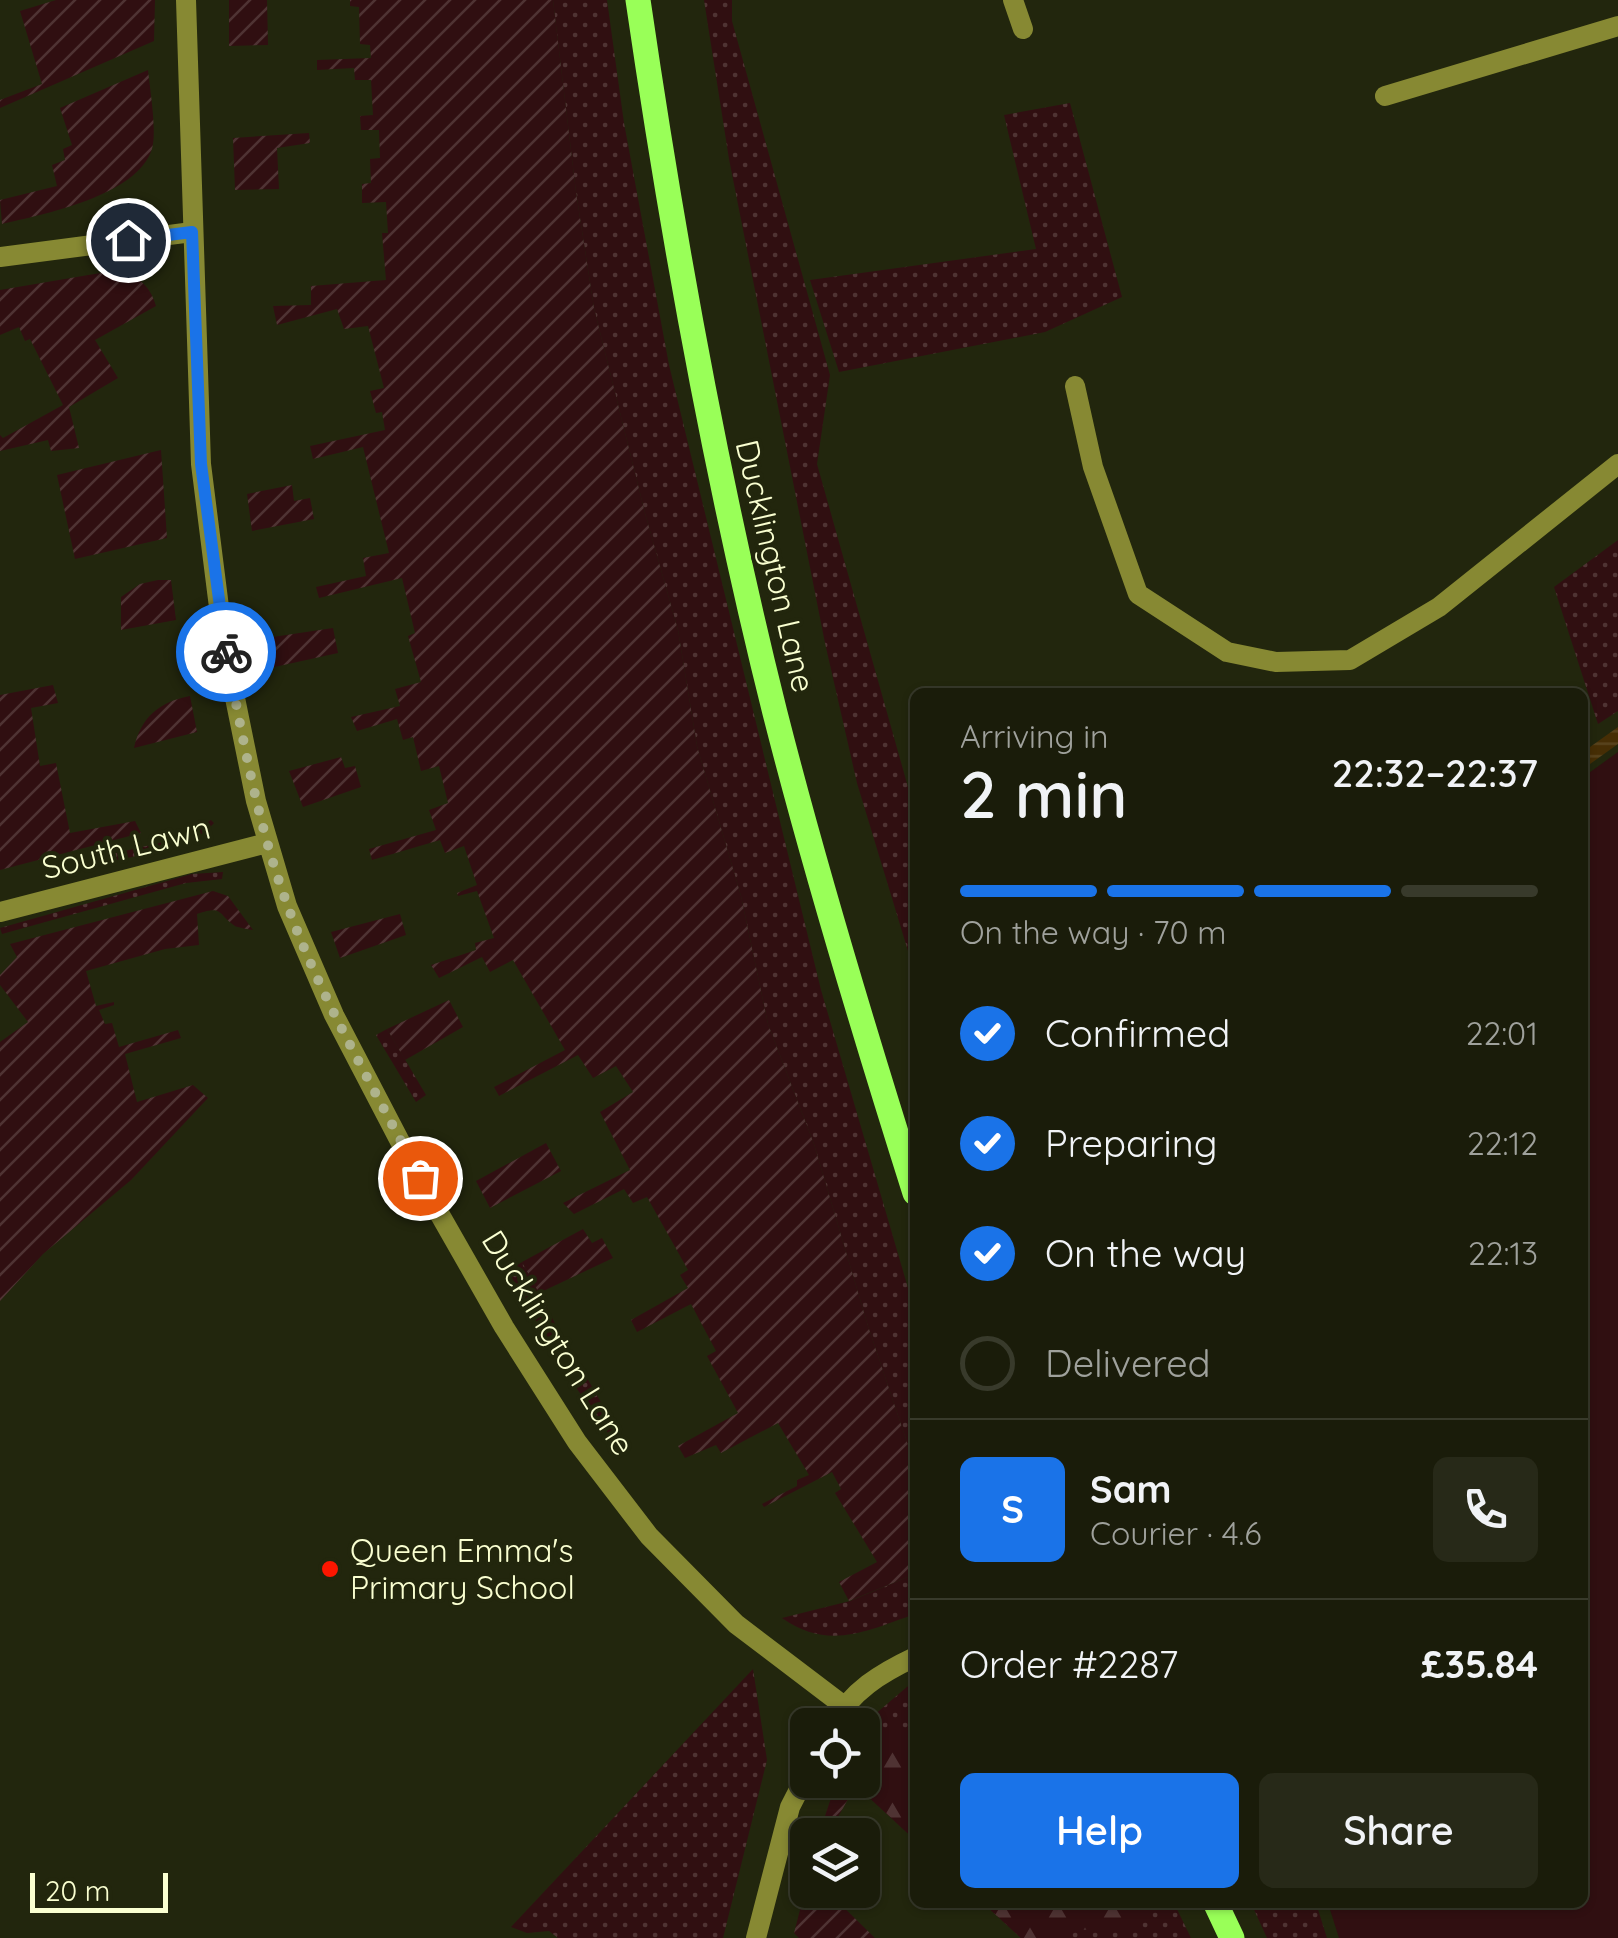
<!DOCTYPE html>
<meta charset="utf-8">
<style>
body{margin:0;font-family:Quicksand,sans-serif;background:#272918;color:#f1f3f6;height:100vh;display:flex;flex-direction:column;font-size:38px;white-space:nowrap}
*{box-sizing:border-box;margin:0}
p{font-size:32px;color:#9fa19c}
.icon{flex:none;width:55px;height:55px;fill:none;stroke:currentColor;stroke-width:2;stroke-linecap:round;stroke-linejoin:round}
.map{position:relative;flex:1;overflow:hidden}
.side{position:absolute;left:910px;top:688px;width:678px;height:1220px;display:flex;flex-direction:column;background:#1a1c0a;border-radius:15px;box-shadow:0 2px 8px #0004,0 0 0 2px #383a2b}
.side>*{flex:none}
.controls{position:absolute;left:790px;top:1708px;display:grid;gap:20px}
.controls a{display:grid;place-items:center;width:90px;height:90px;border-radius:15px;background:#1a1c0a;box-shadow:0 2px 8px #0004,0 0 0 2px #383a2b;font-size:50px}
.scale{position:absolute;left:30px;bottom:25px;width:138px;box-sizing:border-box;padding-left:10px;border:5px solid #faffd1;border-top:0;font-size:28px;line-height:35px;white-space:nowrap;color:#faffd1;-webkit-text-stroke:8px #22260d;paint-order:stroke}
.pin{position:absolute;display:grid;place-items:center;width:85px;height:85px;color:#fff;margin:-42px;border:5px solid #fff;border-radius:50%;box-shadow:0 2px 10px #0007}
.courier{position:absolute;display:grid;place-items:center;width:100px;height:100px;margin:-50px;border:8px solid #1a73e8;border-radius:50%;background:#fff;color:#222;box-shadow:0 2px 12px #0007}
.headline em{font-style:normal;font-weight:600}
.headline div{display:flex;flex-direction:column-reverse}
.headline{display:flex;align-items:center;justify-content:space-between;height:170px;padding:0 50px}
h1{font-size:65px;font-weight:600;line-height:75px}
.bar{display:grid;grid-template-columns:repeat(4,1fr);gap:15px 10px;align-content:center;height:120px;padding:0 50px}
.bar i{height:12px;border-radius:8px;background:#383a2b}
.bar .on{background:#1a73e8}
.bar p{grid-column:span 4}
.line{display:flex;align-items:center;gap:25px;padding:0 50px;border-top:2px solid #383a2b}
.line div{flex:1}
.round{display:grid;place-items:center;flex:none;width:105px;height:105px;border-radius:15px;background:#272918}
ol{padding:0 50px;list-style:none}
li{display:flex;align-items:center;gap:30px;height:110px}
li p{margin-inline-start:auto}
li .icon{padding:10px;border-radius:50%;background:#1a73e8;color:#fff;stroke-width:4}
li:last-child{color:#9fa19c}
li i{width:55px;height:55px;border:5px solid #383a2b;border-radius:50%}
.button{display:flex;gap:20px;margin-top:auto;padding:20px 50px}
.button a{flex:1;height:115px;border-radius:15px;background:#1a73e8;color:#fff;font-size:40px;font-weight:600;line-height:115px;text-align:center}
.button a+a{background:#272918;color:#f1f3f6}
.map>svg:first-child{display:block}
</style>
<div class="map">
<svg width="1618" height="1938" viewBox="0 0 1618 1938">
<defs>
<pattern id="grass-dots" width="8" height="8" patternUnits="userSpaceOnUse" patternTransform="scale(2.5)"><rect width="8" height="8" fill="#300f11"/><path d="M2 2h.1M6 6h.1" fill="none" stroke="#4f3333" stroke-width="1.8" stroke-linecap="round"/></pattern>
<pattern id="forest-firs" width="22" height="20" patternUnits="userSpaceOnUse" patternTransform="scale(2.5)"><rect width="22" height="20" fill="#300f11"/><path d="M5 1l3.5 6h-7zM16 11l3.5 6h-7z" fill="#4f3333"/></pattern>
<pattern id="garden-furrows" width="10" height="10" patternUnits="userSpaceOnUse" patternTransform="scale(2.5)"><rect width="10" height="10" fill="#300f11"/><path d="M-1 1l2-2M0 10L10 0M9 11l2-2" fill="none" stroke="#4f3333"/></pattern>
<pattern id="water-rules" width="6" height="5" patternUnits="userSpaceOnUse" patternTransform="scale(2.5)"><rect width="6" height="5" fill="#462e05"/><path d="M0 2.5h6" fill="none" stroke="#58431d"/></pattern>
</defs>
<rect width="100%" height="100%" fill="#22260d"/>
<!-- grass -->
<path fill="url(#grass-dots)" d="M553 0H607L624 123 669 365 821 990 915 1312V1340L908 1343 915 1363V1466L868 1326 814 1144 768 1024 741 896 697 746 678 630 645 513 594 308 576 192Z
M704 0H732V21L830 375 817 464 915 812V974L857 783 825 643 729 159Z
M1070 103 1122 297 1045 332 839 372 810 280 1036 249 1004 115Z
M1618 540V711L1598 724 1554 587Z
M211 820 214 823C193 850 125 857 92 865L90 859 185 837Z
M223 872 222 879 186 883 2 934 0 928 192 874Z
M387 1029 426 1095 416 1102 376 1035Z
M522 1262 559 1331 546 1338 508 1271Z
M587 1378 626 1446 620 1450 575 1386Z
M915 1574V1614C866 1631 829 1651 782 1618L850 1601Z
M753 1669 767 1760 723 1938H558L549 1931 527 1933 511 1927Z
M915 1680V1840L850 1780H862L863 1745 876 1731 866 1722Z
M983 1903H1174L1191 1938H1021Z
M1251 1903H1316L1327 1938H1267Z"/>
<!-- forest -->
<path fill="url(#forest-firs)" d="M876 1731 915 1733V1840L856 1785V1780H862L863 1745Z
M983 1903H1145L1142 1915 1132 1928 1077 1930 1068 1938H1021Z"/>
<!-- park -->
<path fill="#300f11" d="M1618 752V1938H1339L1328 1903 1582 1902V778Z"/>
<!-- garden -->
<path fill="url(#garden-furrows)" d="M56 0H155L154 41 0 108V100L42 84 20 11Z
M229 0H267L268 45 229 46Z
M350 0H553L576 192 594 308 645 513 678 630 697 746 741 896 768 1024 814 1144 868 1326 915 1466V1574L849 1601 839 1582 877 1562 835 1493 841 1489 832 1472 764 1507 762 1504 797 1486V1480L809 1475 778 1423 721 1453 716 1445 685 1458 678 1446 738 1413 707 1356 716 1351 691 1304 637 1332 631 1320 688 1288 680 1275 688 1270 647 1197 633 1203 624 1189 574 1214 563 1203 630 1170 600 1112 633 1092 616 1066 593 1078 578 1055 499 1096 494 1087 565 1050 513 960 490 972 482 957 439 978 431 965 476 950 475 943 494 938 477 891 458 896 457 893 477 885 464 846 445 853 440 840 372 860 369 849 436 830 429 810 448 803 439 766 421 771 413 737 403 740 397 719 357 731 351 717 400 706 395 689 421 682 408 636 415 633 402 578 319 598 316 587 366 576 363 558 389 553 363 447 313 459 310 446 385 430 382 412 376 413 370 391 384 388 368 326 344 329 337 309 277 325 273 306 311 305V286L386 280 382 233H388L386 202 362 203V184L371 183 370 159 380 158 379 130H361L360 116 373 115 371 80H355L354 68 317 70V60L371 58 370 45 360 44 359 7 350 6Z
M148 70C150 90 157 131 152 149 137 196 44 214 2 224L0 200 57 186 52 165 65 160 63 149 72 145 60 108Z
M309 133 310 143 277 148 279 189 235 190 233 138Z
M112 271C135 273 150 284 156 306L95 340 118 378 69 407 79 448 51 451 48 440 0 451V435L3 438 63 405 30 339 25 341 19 327 0 335V290Z
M161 450 167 538 75 559 57 475Z
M292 485 294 501 310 498 314 519 252 531 247 494Z
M158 580H171L176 620 121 630V597L140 584Z
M333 628 338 653 270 668 266 638Z
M53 685 58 703 31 708 40 766 56 763 70 833 135 821 141 833 0 870V695Z
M190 696 197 732 134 748C141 717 159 702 190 696Z
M341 757 345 768 355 766 361 787 303 807 289 771Z
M213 891 228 896 253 930C251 930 236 927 235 926 217 914 224 905 197 914L199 945 165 949 86 971 96 1006 114 1002V1005L99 1010 105 1024 112 1023 119 1047 178 1030 181 1038 125 1054 137 1102 193 1085 208 1098 131 1180 43 1254 0 1301V1042L28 1022 0 985V975L17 957 10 944Z
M400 914 406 935 340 958 331 932Z
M449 1000 463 1027 405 1060 387 1029Z
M546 1143 561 1171 490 1208 476 1181Z
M583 1229 592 1243 602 1238 613 1258 539 1293 522 1262Z
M837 1780H850L856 1785 833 1826 840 1835H834L823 1822Z
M807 1883 808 1890H826L875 1938H799L794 1933Z"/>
<!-- water -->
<path fill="url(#water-rules)" d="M1618 727V744L1583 769V752Z"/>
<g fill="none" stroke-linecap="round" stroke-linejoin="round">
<!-- street -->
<path stroke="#878933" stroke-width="20" d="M186 0 201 464 223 639 256 801 287 906 334 1015 419 1178 504 1327 577 1442 649 1536 736 1624 844 1706
M1013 0 1023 29
M1385 96 1618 26
M0 257 192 232
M1075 386 1093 467 1138 594 1227 652 1276 662 1350 660 1439 607 1618 464
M0 912 267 843
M833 1725C851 1691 881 1673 915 1657
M756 1938 790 1807 808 1772"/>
<!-- primary -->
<path stroke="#99ff58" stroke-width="25" d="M638 0C673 240 716 478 775 713 816 874 865 1035 915 1193
M1215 1902 1232 1938"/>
</g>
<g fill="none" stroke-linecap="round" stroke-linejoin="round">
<!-- done -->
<path stroke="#aeb38c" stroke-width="10" stroke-dasharray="0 18" d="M226 652C243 737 257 823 287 904 321 1000 374 1087 420 1178"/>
<!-- route -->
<path stroke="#1a73e8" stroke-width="12" d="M128 240 192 232 201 464 226 652"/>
</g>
<!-- markers -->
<circle fill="#fc1600" stroke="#22260d" stroke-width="4" cx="330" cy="1569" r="10"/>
<g text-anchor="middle" stroke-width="8" stroke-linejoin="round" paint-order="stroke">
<!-- street labels -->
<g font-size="32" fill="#faffd1" stroke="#22260d">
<text transform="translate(775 566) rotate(77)" y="11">Ducklington Lane</text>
<text transform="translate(126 848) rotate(-14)" y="11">South Lawn</text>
<text transform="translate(558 1343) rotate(58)" y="11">Ducklington Lane</text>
</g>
<!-- poi labels -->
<g font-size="32" fill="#faffd1" stroke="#22260d" text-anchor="start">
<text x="350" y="1562">Queen Emma's<tspan x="350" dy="37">Primary School</tspan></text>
</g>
</g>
</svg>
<div class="controls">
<a><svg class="icon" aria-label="locate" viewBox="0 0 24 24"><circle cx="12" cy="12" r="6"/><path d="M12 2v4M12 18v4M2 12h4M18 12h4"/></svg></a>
<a><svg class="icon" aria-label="layers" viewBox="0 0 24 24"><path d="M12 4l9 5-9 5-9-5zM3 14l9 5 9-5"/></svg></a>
</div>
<div class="scale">20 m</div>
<div class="pin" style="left:420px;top:1178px;background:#ea580c"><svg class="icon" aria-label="bag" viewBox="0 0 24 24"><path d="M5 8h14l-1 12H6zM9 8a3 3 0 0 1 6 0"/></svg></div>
<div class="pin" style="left:128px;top:240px;background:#1f2937"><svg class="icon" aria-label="home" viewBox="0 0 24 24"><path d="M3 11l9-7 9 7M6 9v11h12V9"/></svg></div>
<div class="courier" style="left:226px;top:652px"><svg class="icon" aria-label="bike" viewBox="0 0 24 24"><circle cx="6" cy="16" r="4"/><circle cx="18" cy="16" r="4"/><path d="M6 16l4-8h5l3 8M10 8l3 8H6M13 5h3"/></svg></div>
<section class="side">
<div class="headline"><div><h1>2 min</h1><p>Arriving in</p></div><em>22:32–22:37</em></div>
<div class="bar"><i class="on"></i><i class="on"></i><i class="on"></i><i></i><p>On the way · 70 m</p></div>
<ol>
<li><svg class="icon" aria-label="check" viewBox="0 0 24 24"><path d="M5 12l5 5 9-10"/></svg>Confirmed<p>22:01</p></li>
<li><svg class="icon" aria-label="check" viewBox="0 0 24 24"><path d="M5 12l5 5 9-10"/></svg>Preparing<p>22:12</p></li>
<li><svg class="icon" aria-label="check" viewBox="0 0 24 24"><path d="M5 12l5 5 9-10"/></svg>On the way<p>22:13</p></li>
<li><i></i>Delivered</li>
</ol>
<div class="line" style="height:180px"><b class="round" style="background:#1a73e8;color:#fff">S</b><div><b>Sam</b><p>Courier · 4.6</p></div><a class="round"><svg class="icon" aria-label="phone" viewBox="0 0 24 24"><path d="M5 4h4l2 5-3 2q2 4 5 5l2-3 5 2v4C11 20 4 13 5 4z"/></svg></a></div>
<div class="line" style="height:130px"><div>Order #2287</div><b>£35.84</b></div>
<div class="button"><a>Help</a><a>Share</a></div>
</section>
</div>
